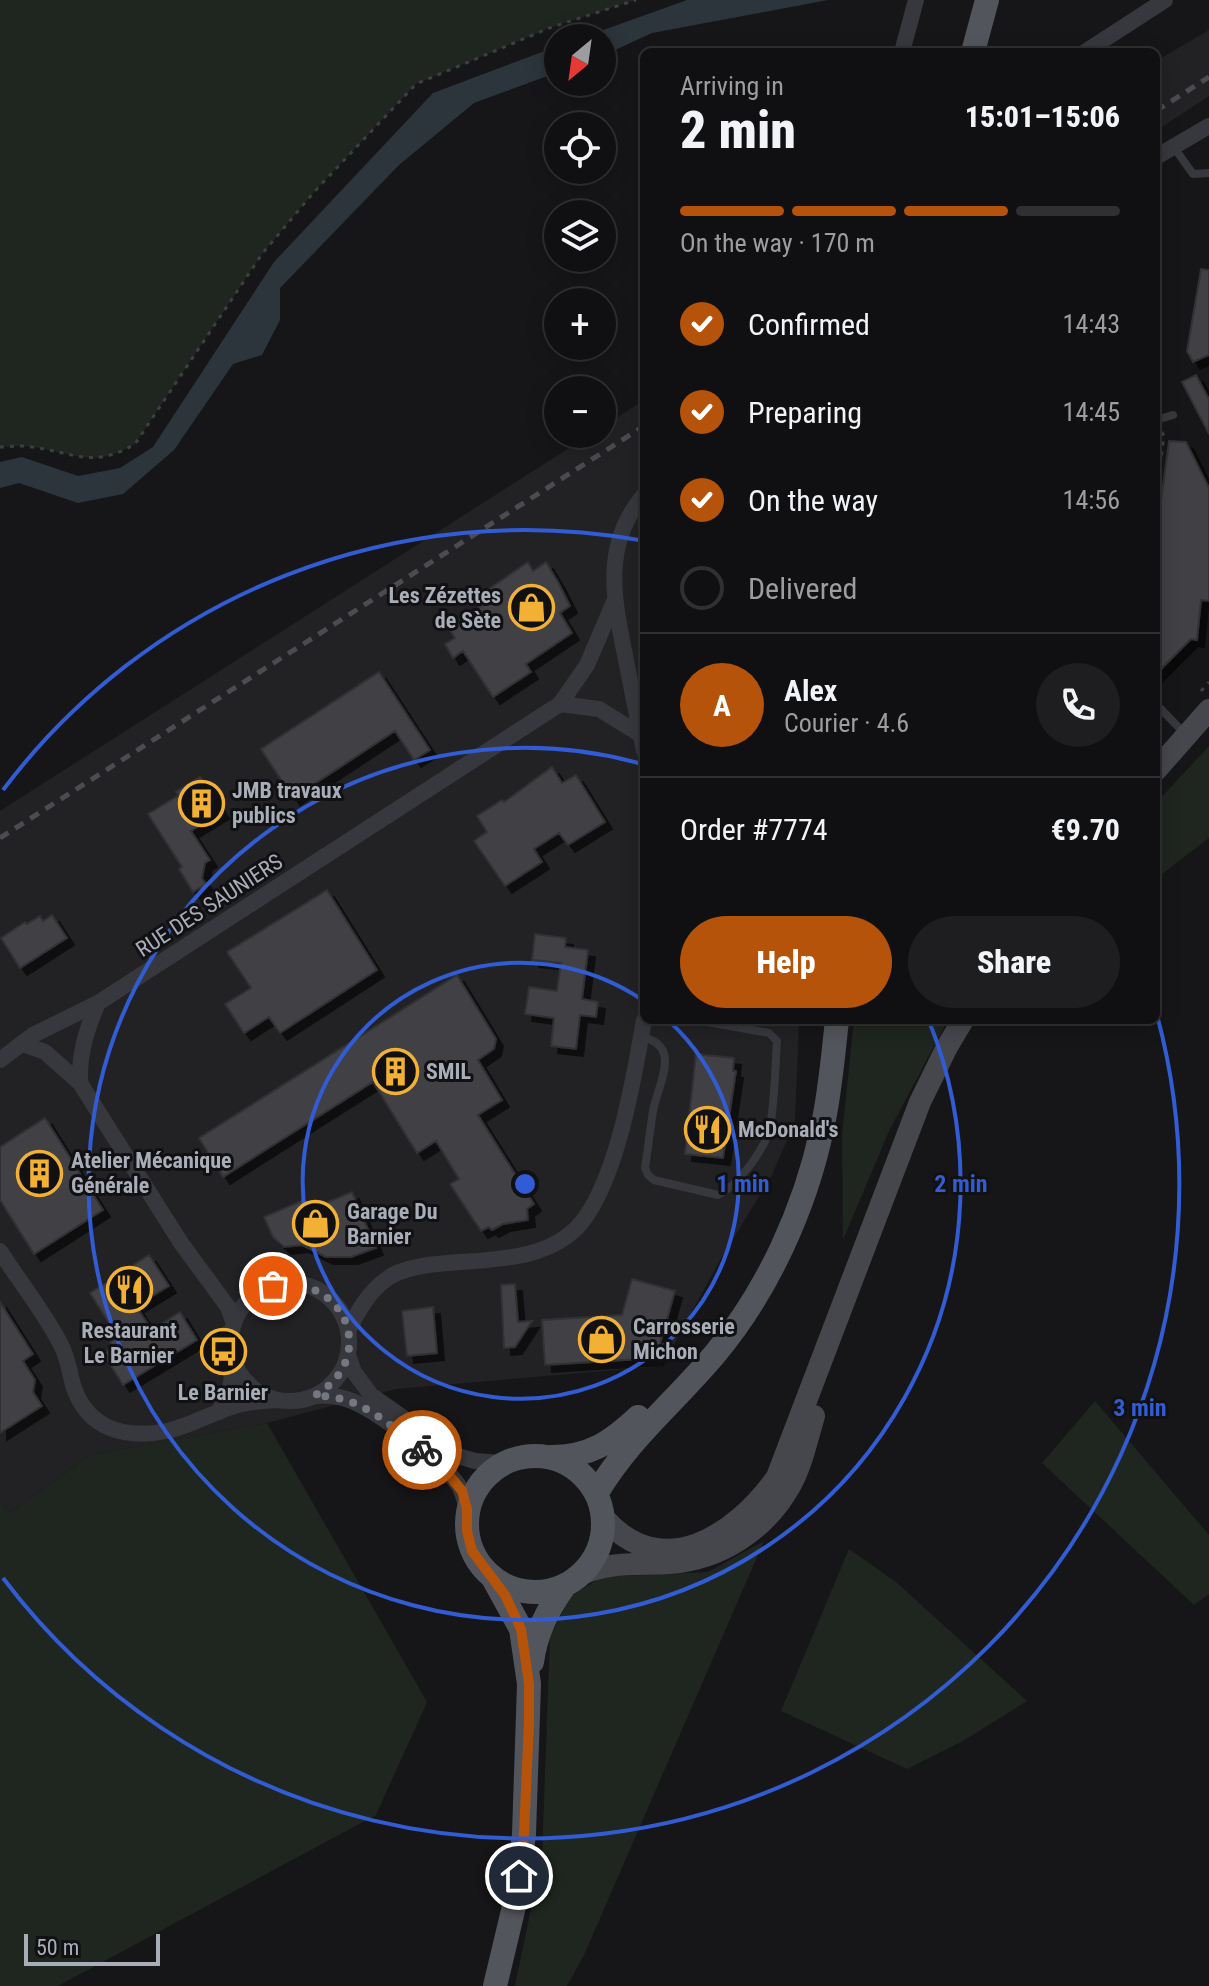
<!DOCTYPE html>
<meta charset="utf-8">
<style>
body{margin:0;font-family:"Roboto Condensed",sans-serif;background:#1e1e20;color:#f1f3f6;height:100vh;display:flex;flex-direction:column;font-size:30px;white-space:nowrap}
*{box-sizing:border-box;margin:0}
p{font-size:26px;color:#9c9d9f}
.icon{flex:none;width:44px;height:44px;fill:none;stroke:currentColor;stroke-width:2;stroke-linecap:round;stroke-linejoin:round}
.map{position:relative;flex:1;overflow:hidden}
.drawer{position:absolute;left:640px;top:48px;width:520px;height:976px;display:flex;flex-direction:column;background:#101012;border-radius:12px;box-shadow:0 4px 20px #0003,0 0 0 2px #303032}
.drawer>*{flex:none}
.needle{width:52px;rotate:209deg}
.tools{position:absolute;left:544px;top:24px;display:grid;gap:16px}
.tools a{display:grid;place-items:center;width:72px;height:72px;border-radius:50%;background:#101012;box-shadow:0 4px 20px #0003,0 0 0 2px #303032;font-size:40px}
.scale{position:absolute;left:24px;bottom:20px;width:136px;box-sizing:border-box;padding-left:8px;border:4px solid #a8adb8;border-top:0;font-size:22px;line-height:28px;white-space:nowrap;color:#a8adb8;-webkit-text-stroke:6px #111113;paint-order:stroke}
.pin{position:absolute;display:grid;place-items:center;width:68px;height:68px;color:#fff;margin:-34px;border:4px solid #fff;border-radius:50%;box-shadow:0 2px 8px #0007}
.courier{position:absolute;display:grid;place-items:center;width:80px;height:80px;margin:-40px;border:6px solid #b45309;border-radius:50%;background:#fff;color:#222;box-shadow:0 2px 10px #0007}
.overview em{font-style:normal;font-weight:800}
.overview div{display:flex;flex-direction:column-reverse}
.overview{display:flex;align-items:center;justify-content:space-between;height:136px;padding:0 40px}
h1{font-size:52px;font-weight:800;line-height:60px}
.bar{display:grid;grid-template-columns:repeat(4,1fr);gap:12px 8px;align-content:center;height:96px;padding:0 40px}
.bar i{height:10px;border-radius:6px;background:#303032}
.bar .selected{background:#b45309}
.bar p{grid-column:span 4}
.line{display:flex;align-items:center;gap:20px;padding:0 40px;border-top:2px solid #303032}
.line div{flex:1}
.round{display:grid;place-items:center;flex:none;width:84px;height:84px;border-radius:42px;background:#1e1e20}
ol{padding:0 40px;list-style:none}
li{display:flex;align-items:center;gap:24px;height:88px}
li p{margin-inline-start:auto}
li .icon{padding:8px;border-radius:50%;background:#b45309;color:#fff;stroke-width:4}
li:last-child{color:#9c9d9f}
li i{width:44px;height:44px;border:4px solid #303032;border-radius:50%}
.action{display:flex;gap:16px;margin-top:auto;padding:16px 40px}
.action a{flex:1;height:92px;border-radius:48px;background:#b45309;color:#fff;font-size:32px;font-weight:800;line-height:92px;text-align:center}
.action a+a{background:#1e1e20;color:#f1f3f6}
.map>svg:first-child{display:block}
</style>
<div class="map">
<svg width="1209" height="1986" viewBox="0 0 1209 1986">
<defs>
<filter id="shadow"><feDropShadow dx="7" dy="7" stdDeviation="0" flood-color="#0009"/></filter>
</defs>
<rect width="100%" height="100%" fill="#161618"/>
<!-- built -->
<path fill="#222225" d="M1209 30V96L1156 131V61Z
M644 400V1020H799L795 1122 771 1177 722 1257 662 1366 396 1389 267 1423 90 1455 10 1513 0 1498V811L591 434H602V427Z"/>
<!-- green -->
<path fill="#1e261f" d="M0 0H636L552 27 416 84 314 192 262 254 135 444C92 469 76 453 32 447 22 445 10 447 0 447Z
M1209 746V838L1162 874 1156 870V803Z
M854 1020H948L889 1131 843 1240 842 1135Z
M1095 1401 1209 1535V1594L1194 1605 1042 1463Z
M267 1423 427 1702 376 1815 58 1986H0V1498L10 1513 90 1455Z
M764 1541 584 1955 567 1986H515L542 1855 550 1636 571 1596 602 1577 708 1572Z
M849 1549 896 1582 1027 1701 963 1741 907 1769 781 1711Z"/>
<!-- water -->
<path fill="#2c353c" d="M687 0H828L652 33 602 56V38H581Z
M558 46V72L474 103 399 165 280 288V320L262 355 233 364 174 450 123 494 78 503 19 483 0 488V462L22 457 78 476 120 468 153 447 274 262 433 93Z"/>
<!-- building -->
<path fill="#404145" stroke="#303034" stroke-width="2" filter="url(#shadow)" d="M1201 269 1209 270V355L1193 362 1187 351Z
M1196 375 1209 399V434L1182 382Z
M1169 441 1186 442 1209 488V601L1201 600 1197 640 1191 639 1156 674V538Z
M528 562 533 571 546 562 558 582 570 606 560 613 572 633 526 664 531 672 493 697 463 651 453 658 445 644 455 638 448 627 491 600 486 591Z
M379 672 430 750 414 760 395 731 293 798 261 749Z
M552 767 562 783 576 775 605 822 568 845 559 833 534 849 542 862 505 886 474 841 487 832 477 816 502 800 504 802Z
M200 777 222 812 191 831 210 860 205 863 202 878 206 884 193 892 179 869 182 867 148 814 179 795 176 792Z
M327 890 377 970 280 1033 269 1017 244 1033 225 1004 251 988 227 952Z
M52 915 67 938 20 968 1 938 25 922 27 924 40 916 43 921Z
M535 934 566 938 565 947 588 950 582 999 598 1002 596 1017 580 1015 576 1049 551 1046 554 1018 525 1014 529 987 557 991 561 963 532 960Z
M457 975 496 1039 494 1049 478 1060 502 1100 478 1115 534 1204 527 1209 528 1220 503 1224 492 1230 489 1227 481 1231 450 1184 459 1179 436 1141 417 1153 373 1082 223 1177 199 1138Z
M696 1054 734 1058 733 1071H736L723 1158 685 1154Z
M45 1118 103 1210 34 1254 0 1200V1147Z
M352 1192 376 1248 351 1257H326L302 1245 284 1247 273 1237 264 1217 304 1200 309 1210Z
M149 1255 169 1286 136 1306 152 1330 180 1312 197 1340 123 1385 103 1353 113 1347 110 1342 118 1337 90 1293Z
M632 1279 675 1291 656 1358 545 1365 542 1320 622 1315Z
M515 1284 518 1322 532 1321 515 1347 504 1348 501 1285Z
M0 1302 33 1354 23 1361 35 1380 33 1392 42 1406 0 1433Z
M433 1307 437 1353 407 1356 402 1311Z"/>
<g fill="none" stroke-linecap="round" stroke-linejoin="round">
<!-- path -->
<path stroke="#3d3f44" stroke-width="3" stroke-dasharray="4 6" stroke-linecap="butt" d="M0 447C10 447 22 445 32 447 76 453 92 469 135 444L262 254 314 192 416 84 552 27 636 0
M1156 495 1164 436 1162 432
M1201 691 1209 682"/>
<!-- lane -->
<path stroke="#37383d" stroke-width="8" d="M1173 146 1193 174 1209 173
M1156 420 1173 415
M1156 704 1186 735
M641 1037C684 1045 657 1086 653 1111 650 1130 648 1149 645 1168L648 1175 654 1180 718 1195C737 1186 761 1154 768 1134 775 1112 775 1065 777 1041L769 1033 697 1020"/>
<!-- street -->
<path stroke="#37383d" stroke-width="16" d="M902 52 916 0
M1085 52 1165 0
M1156 157 1209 126
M644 495C601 545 614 601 626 660 632 690 638 721 644 751
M560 704 599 709 641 735
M98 1003C86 1031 79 1053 80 1083L181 1243 228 1307 234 1324
M23 1044 45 1052 80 1083
M0 1060 33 1035 98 1003 560 704 587 665 614 602
M0 1251C19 1281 48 1317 63 1349 68 1361 70 1373 73 1385 87 1430 126 1439 167 1431 194 1425 216 1410 242 1404 254 1401 266 1401 279 1400
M231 1342a59 59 0 1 1 118 0a59 59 0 1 1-118 0Z
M348 1331C358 1311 369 1291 388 1278 399 1270 415 1267 428 1265 478 1258 546 1266 582 1222 618 1176 634 1077 644 1020
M348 1355 354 1372 371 1395 458 1456 475 1461 502 1463
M316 1396C329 1395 340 1396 352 1401 382 1414 441 1460 459 1486 463 1493 465 1502 467 1509
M219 1412 231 1384 233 1358"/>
<!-- secondary -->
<path stroke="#45474d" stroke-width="22" d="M1156 770 1209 710
M603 1517C662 1585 736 1535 777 1477L920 1102 947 1047 963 1020
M579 1575C610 1561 638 1565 670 1563 721 1559 765 1530 790 1486 802 1465 807 1439 814 1416"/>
<!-- primary -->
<path stroke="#53555c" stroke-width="24" d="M973 52 987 0
M467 1524a68 68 0 1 1 136 0a68 68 0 1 1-136 0Z
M551 1457C590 1457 611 1442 638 1417
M596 1494C630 1437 673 1404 715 1354 767 1292 805 1209 822 1129 830 1094 833 1056 837 1020
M493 1578 521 1629 529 1684 524 1834 516 1898 495 1986
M532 1662C536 1632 548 1609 565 1585"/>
<!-- rail -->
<path stroke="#4a4c52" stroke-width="5" stroke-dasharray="10 8" stroke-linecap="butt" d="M1156 111 1209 77
M0 838 644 426"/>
</g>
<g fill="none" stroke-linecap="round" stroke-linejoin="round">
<!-- done -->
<path stroke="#757880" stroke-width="8" stroke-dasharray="0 14.4" d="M273 1286C346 1273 380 1359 314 1396 359 1394 388 1424 422 1450"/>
<!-- route -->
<path stroke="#b45309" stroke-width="10" d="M422 1450 441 1465 462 1491 467 1509V1531L472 1551 505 1595 521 1629 529 1684V1722L524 1834 519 1876"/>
</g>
<!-- distance rings -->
<g fill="none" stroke="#325cd3" stroke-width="4">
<path d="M669 1021A218 218 0 1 1 644 1001"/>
<path d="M929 1021A436 436 0 1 1 642 764"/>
<path d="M3 790A654 654 0 0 1 639 540M1157 1015A654 654 0 0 1 3 1578"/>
</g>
<!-- icons -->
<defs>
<symbol id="shop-ring" viewBox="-11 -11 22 22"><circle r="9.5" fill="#111113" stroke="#f2b134" stroke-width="1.5"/><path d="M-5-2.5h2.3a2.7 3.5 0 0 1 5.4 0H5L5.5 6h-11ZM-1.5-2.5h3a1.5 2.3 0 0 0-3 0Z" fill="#f2b134"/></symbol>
<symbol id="building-ring" viewBox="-11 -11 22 22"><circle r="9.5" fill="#111113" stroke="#f2b134" stroke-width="1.5"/><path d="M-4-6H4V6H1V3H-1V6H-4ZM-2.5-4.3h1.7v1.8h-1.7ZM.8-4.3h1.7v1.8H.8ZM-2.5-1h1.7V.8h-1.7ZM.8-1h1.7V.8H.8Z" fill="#f2b134"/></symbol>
<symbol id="restaurant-ring" viewBox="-11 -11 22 22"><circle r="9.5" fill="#111113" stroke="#f2b134" stroke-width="1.5"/><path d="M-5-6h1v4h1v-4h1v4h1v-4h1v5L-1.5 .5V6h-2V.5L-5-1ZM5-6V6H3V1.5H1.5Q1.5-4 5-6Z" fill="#f2b134"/></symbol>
<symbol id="bus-ring" viewBox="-11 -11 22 22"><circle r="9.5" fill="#111113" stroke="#f2b134" stroke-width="1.5"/><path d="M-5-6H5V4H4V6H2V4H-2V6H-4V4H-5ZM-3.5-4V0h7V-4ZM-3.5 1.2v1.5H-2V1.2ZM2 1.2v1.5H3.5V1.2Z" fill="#f2b134"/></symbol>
</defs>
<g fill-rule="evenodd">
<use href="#shop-ring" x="506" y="582" width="51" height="51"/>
<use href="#building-ring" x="176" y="778" width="51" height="51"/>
<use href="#building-ring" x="370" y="1046" width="51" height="51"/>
<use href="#restaurant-ring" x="682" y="1104" width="51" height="51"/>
<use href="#building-ring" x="14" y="1148" width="51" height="51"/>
<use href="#shop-ring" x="290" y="1198" width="51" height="51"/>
<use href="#restaurant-ring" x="104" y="1264" width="51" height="51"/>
<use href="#shop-ring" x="576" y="1314" width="51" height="51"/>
<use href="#bus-ring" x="198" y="1326" width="51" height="51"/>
</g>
<g text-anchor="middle" stroke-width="6" stroke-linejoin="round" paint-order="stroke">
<!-- poi labels -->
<g font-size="22" font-weight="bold" fill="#a8adb8" stroke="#111113" text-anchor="start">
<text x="501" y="603" text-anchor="end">Les Zézettes<tspan x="501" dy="25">de Sète</tspan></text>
<text x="232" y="798">JMB travaux<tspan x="232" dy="25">publics</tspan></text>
<text x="426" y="1079">SMIL</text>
<text x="738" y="1137">McDonald's</text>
<text x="71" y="1168">Atelier Mécanique<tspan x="71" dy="25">Générale</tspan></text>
<text x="347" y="1219">Garage Du<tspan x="347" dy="25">Barnier</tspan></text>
<text x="633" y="1334">Carrosserie<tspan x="633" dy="25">Michon</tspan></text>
<text x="129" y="1338" text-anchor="middle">Restaurant<tspan x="129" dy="25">Le Barnier</tspan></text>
<text x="223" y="1400" text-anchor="middle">Le Barnier</text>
</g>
<!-- street labels -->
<g font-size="22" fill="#a8adb8" stroke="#111113">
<text transform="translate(209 905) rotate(-33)" y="8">RUE DES SAUNIERS</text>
</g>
</g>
<circle cx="525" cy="1184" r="12" fill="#325cd3" stroke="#111113" stroke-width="4"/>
<g font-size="24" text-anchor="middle" font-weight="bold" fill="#325cd3" stroke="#111113" stroke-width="6" stroke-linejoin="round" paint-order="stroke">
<text x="743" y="1192">1 min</text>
<text x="961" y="1192">2 min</text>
<text x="1140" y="1416">3 min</text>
</g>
</svg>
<div class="tools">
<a><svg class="needle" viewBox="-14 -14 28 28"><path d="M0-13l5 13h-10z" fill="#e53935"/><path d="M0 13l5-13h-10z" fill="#9c9d9f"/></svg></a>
<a><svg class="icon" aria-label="locate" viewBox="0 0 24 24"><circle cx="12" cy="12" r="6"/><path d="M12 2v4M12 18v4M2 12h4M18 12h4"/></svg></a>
<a><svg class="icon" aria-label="layers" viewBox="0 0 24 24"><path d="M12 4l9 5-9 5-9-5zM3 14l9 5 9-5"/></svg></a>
<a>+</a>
<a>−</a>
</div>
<div class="scale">50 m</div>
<div class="pin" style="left:273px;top:1286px;background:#ea580c"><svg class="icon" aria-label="bag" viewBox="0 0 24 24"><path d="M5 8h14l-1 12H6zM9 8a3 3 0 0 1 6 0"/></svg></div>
<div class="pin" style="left:519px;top:1876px;background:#1f2937"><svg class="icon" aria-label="home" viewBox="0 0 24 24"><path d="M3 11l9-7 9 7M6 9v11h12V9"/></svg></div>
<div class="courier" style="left:422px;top:1450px"><svg class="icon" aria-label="bike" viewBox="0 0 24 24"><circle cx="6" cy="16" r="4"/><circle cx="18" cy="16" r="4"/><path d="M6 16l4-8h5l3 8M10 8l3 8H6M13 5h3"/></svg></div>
<section class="drawer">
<div class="overview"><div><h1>2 min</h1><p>Arriving in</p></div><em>15:01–15:06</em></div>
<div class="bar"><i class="selected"></i><i class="selected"></i><i class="selected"></i><i></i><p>On the way · 170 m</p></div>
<ol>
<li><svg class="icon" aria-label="check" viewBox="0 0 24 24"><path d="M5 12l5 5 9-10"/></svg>Confirmed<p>14:43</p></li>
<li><svg class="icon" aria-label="check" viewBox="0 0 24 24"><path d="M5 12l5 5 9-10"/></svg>Preparing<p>14:45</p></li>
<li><svg class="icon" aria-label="check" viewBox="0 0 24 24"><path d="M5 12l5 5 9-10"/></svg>On the way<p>14:56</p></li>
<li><i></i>Delivered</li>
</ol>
<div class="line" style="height:144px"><b class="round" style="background:#b45309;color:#fff">A</b><div><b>Alex</b><p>Courier · 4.6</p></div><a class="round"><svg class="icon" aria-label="phone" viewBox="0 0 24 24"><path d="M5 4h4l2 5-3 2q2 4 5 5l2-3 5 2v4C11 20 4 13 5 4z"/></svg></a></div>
<div class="line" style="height:104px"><div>Order #7774</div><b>€9.70</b></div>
<div class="action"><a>Help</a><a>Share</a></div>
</section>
</div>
